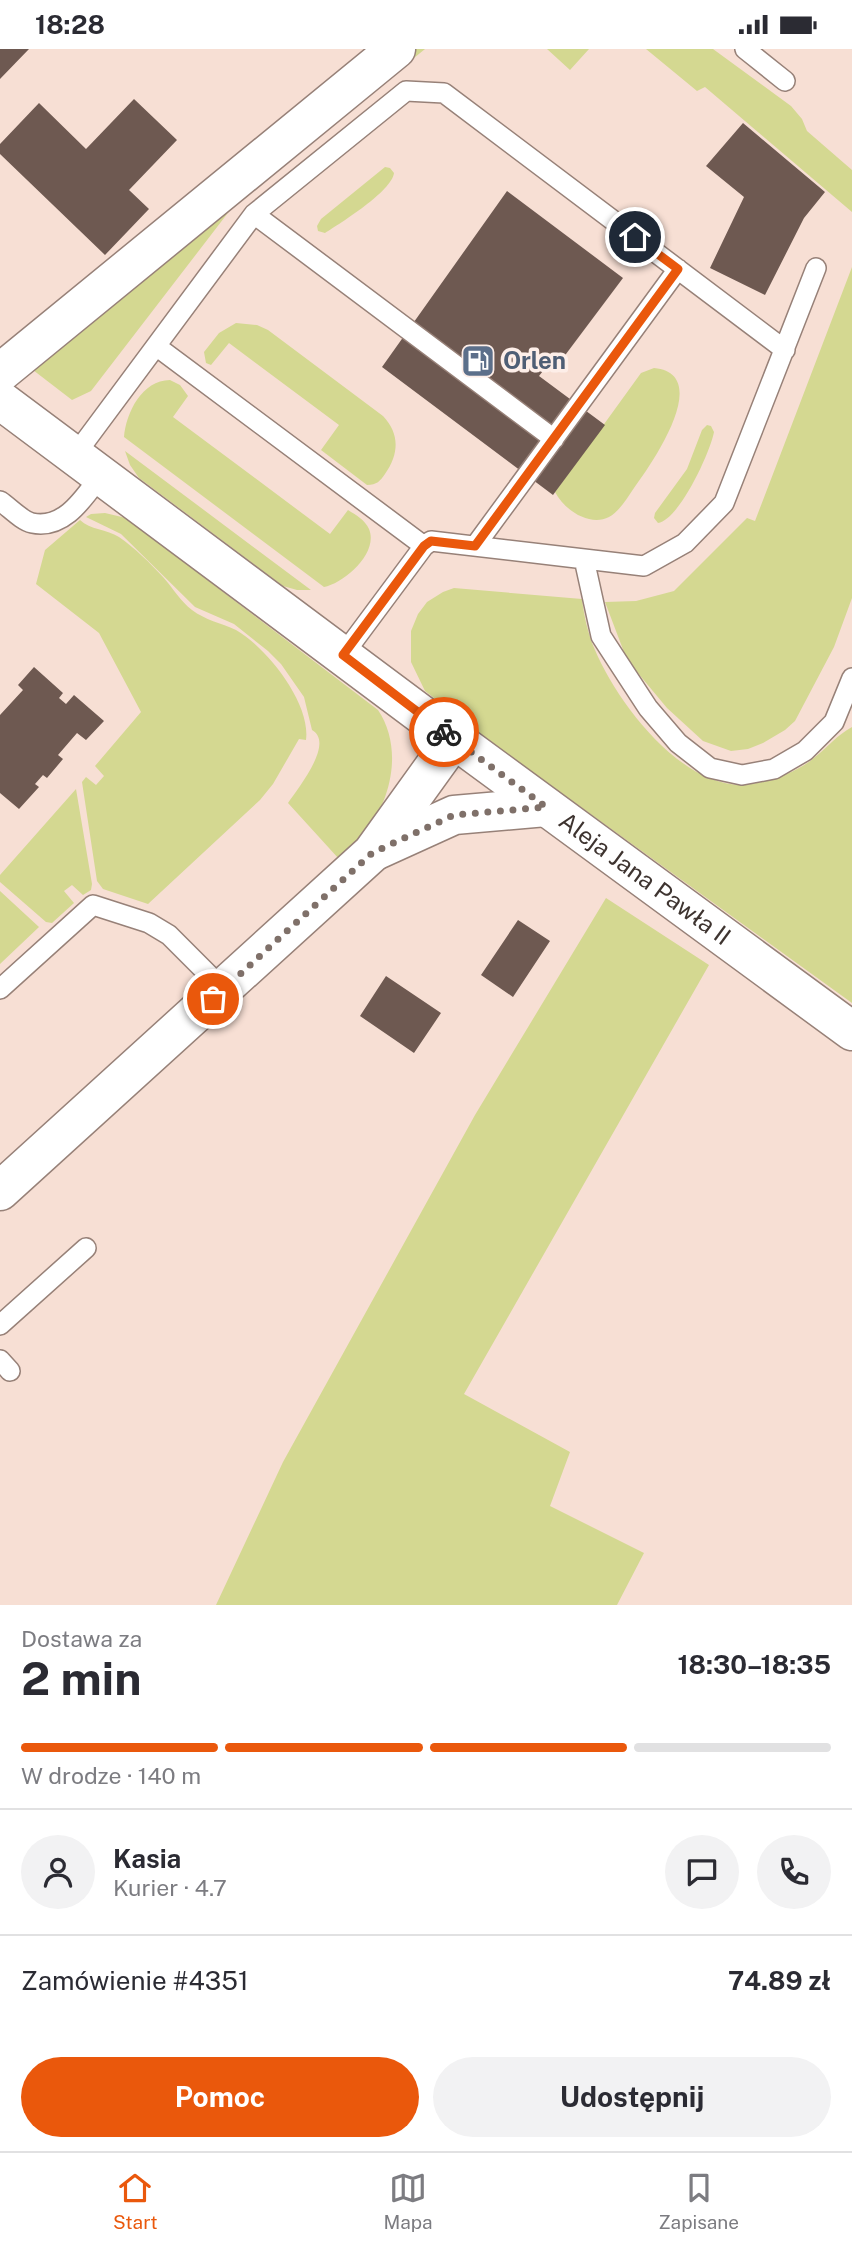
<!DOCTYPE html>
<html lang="pl">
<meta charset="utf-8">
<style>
body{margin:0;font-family:"Public Sans",sans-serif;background:#f2f2f3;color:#2b2b33;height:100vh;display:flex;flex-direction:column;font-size:26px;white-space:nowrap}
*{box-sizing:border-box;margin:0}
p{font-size:23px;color:#7c7c81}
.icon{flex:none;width:38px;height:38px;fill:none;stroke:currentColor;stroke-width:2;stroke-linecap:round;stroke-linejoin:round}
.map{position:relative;height:1556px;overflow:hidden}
.details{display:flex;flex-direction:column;background:#fff;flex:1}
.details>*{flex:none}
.pin{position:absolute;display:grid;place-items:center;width:60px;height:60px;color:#fff;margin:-30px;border:4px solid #fff;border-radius:50%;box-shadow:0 2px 7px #0007}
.courier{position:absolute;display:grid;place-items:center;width:70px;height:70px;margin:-35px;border:5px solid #ea580c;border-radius:50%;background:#fff;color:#222;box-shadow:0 2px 9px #0007}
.summary em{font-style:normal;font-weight:700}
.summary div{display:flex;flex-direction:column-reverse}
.summary{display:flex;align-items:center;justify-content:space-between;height:119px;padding:0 21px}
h1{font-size:46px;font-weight:700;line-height:52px}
.bar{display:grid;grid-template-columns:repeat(4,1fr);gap:10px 7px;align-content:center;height:84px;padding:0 21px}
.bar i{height:9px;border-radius:5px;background:#e1e1e2}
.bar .selected{background:#ea580c}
.bar p{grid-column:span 4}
.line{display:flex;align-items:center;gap:18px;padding:0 21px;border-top:2px solid #e1e1e2}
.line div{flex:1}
.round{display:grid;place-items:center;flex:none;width:74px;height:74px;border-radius:37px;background:#f2f2f3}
.primary-button{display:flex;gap:14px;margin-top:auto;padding:14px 21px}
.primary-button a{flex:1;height:80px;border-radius:42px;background:#ea580c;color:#fff;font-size:28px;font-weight:700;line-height:80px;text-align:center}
.primary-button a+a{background:#f2f2f3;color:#2b2b33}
.status{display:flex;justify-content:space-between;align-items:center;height:49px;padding:0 35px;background:#fff;direction:ltr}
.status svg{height:19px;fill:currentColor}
.menu{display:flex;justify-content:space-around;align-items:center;height:98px;border-top:2px solid #e1e1e2;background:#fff;font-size:19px;color:#7c7c81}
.menu a{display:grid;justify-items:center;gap:4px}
.menu .selected{color:#ea580c}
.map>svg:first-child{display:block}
</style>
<div class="status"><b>18:28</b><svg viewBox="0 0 49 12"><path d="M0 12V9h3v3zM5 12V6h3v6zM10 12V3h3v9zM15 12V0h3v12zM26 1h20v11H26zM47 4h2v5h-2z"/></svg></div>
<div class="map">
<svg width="852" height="1556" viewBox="0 0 852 1556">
<rect width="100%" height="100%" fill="#f7dfd4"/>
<!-- green -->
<path fill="#d4d891" d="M400 0H425L234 156 91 342 72 351 33 321Z
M547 0H589L570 21Z
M646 0H713L791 57 802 70 807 82 852 121V163L705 38 697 42Z
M385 118 390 119 394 124C392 142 341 174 325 184L318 182 317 177 321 170Z
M852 218V549L834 598 795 672 785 681 763 694 748 700 731 702 703 692 667 659 627 611 605 553 636 552 674 542 747 469 755 472Z
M236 274 257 276 268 281 383 367C400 385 399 405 385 425 380 432 377 436 367 436L321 401 339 376 229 294 211 316 206 314 204 303 219 284Z
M654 319C715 325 650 417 634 439 627 449 620 462 609 468 590 478 564 461 555 443L641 324Z
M170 331 180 336 188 347 173 368 330 485 348 461C356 466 365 471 369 480 379 504 344 534 324 538L124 388C126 364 142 331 170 331Z
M707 376 711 377 714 383C710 404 679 471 658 474L654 469 655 464 687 420 702 381Z
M125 402 311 541H297L283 537 139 429 130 416Z
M105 464 126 469 378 661C404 700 391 753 363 787 356 795 347 802 339 810L288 754C298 739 335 694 312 681L304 648 281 615 268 602 234 575 195 558 121 485 86 468 91 465Z
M80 471C90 481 107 480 119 488 135 499 150 514 163 528 173 539 180 552 192 561 205 571 221 574 236 581 266 598 311 654 306 691L299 690 273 735 260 751 148 855 103 840 97 832 82 733 86 728 96 736 104 727 95 717 141 663 99 584 36 535 45 501Z
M454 539 582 550C584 567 588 585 595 601 618 656 689 750 757 734 778 729 799 722 815 708 828 698 837 686 852 678V954L502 701 425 642 411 613V582L418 565 427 553 443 543Z
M76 740 92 835 91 841 83 846 72 836 64 842 74 854 52 874 46 873 0 833V826Z
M0 842 39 878 0 915Z
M606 849 709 916 464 1345 570 1403 550 1457 644 1504 617 1556H216L283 1413 475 1066Z"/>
<!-- building -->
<path fill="#6e5951" d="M0 0H29L0 30Z
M134 50 177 91 129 141 149 160 105 206 0 105V95L39 54 86 100Z
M743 74 825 143 804 169 765 246 710 219 744 148 706 117Z
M507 142 623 229 563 309 557 304 539 327 605 376 553 446 382 318Z
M34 618 63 644 59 649 66 655 74 646 104 672 86 691 77 684 58 706 63 710 47 729 43 726 35 735 39 738 19 760 0 744V666L23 641 18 636Z
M518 871 550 892 513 948 481 926Z
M386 927 441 964 414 1004 360 967Z"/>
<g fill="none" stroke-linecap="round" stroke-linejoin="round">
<defs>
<path id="lane" d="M745 0 785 32
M254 165 554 390
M156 297 424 497
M75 406 254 165 406 42 444 44 785 301
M0 452C9 458 22 472 32 474 65 481 85 447 101 426
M475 497 678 220
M584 510 601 587 648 659 678 694 710 719 742 726 774 720 805 702 834 673 852 629
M343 606 424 497 431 492 644 517 685 494 724 454 816 219
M0 940 93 856 149 874 169 886 223 940
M0 1276 86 1199
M0 1311 10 1322"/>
<path id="street" d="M0 324 396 0"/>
<g id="secondary">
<path id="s1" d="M0 351 454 690 852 982"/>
<path d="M377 801 454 766 546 758"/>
<path d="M0 1142 372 804 454 690"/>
</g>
</defs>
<!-- lane casing -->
<use href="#lane" stroke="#978178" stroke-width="22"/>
<!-- street casing -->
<use href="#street" stroke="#978178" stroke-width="41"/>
<!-- secondary casing -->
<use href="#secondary" stroke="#978178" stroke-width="41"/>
<!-- lane -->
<use href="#lane" stroke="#fff" stroke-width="19"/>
<!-- street -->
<use href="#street" stroke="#fff" stroke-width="38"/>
<!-- secondary -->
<use href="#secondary" stroke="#fff" stroke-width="38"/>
</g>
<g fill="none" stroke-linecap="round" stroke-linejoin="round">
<!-- done -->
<path stroke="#7f7069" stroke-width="7" stroke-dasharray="0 12.6" d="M213 950 372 804 454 766 546 758 444 683"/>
<!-- route -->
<path stroke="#ea580c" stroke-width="9" d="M444 683 343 606 424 497 431 492 475 497 678 220 635 188"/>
</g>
<!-- icons -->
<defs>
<symbol id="fuel-square" viewBox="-11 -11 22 22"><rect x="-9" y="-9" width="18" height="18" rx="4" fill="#5c6f8a" stroke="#fdeee8"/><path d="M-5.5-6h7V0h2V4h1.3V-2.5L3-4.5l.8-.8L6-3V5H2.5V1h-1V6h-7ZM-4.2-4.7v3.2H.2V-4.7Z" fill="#fff"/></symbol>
</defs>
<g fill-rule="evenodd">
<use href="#fuel-square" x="459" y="293" width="38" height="38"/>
</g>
<g text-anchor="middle" stroke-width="7" stroke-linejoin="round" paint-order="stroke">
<!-- service labels -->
<g font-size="24" font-weight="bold" fill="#4e5e75" stroke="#fdeee8" text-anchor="start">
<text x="503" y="320">Orlen</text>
</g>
<!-- street labels -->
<g font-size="24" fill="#3e3430" stroke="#fdeee8">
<text dy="8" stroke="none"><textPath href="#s1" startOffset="803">Aleja Jana Pawła II</textPath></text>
</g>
</g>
</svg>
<div class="pin" style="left:213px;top:950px;background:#ea580c"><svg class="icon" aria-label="bag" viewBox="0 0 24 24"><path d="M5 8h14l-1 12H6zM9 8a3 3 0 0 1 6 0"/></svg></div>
<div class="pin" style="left:635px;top:188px;background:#1f2937"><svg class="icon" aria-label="home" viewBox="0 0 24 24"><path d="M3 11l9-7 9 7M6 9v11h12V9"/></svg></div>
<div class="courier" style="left:444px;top:683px"><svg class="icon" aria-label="bike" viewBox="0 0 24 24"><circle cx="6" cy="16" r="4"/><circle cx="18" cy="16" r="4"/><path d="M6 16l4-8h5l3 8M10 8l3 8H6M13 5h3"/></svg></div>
</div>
<section class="details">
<div class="summary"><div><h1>2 min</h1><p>Dostawa za</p></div><em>18:30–18:35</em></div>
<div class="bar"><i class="selected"></i><i class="selected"></i><i class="selected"></i><i></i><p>W drodze · 140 m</p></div>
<div class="line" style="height:126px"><a class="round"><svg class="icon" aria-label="person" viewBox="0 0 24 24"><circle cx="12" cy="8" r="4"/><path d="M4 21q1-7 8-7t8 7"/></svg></a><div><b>Kasia</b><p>Kurier · 4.7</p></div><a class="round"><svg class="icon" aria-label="chat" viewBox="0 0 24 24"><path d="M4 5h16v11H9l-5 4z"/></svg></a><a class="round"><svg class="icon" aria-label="phone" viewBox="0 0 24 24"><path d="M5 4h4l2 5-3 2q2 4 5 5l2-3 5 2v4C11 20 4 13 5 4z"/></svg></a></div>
<div class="line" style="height:91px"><div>Zamówienie #4351</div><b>74.89 zł</b></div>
<div class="primary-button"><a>Pomoc</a><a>Udostępnij</a></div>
</section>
<nav class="menu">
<a class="selected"><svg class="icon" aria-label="home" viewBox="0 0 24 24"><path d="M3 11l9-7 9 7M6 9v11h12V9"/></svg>Start</a>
<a><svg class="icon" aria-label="map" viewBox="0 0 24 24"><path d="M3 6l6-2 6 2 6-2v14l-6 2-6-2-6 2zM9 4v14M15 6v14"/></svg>Mapa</a>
<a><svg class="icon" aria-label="saved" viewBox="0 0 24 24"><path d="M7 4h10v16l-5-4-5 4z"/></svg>Zapisane</a>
</nav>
